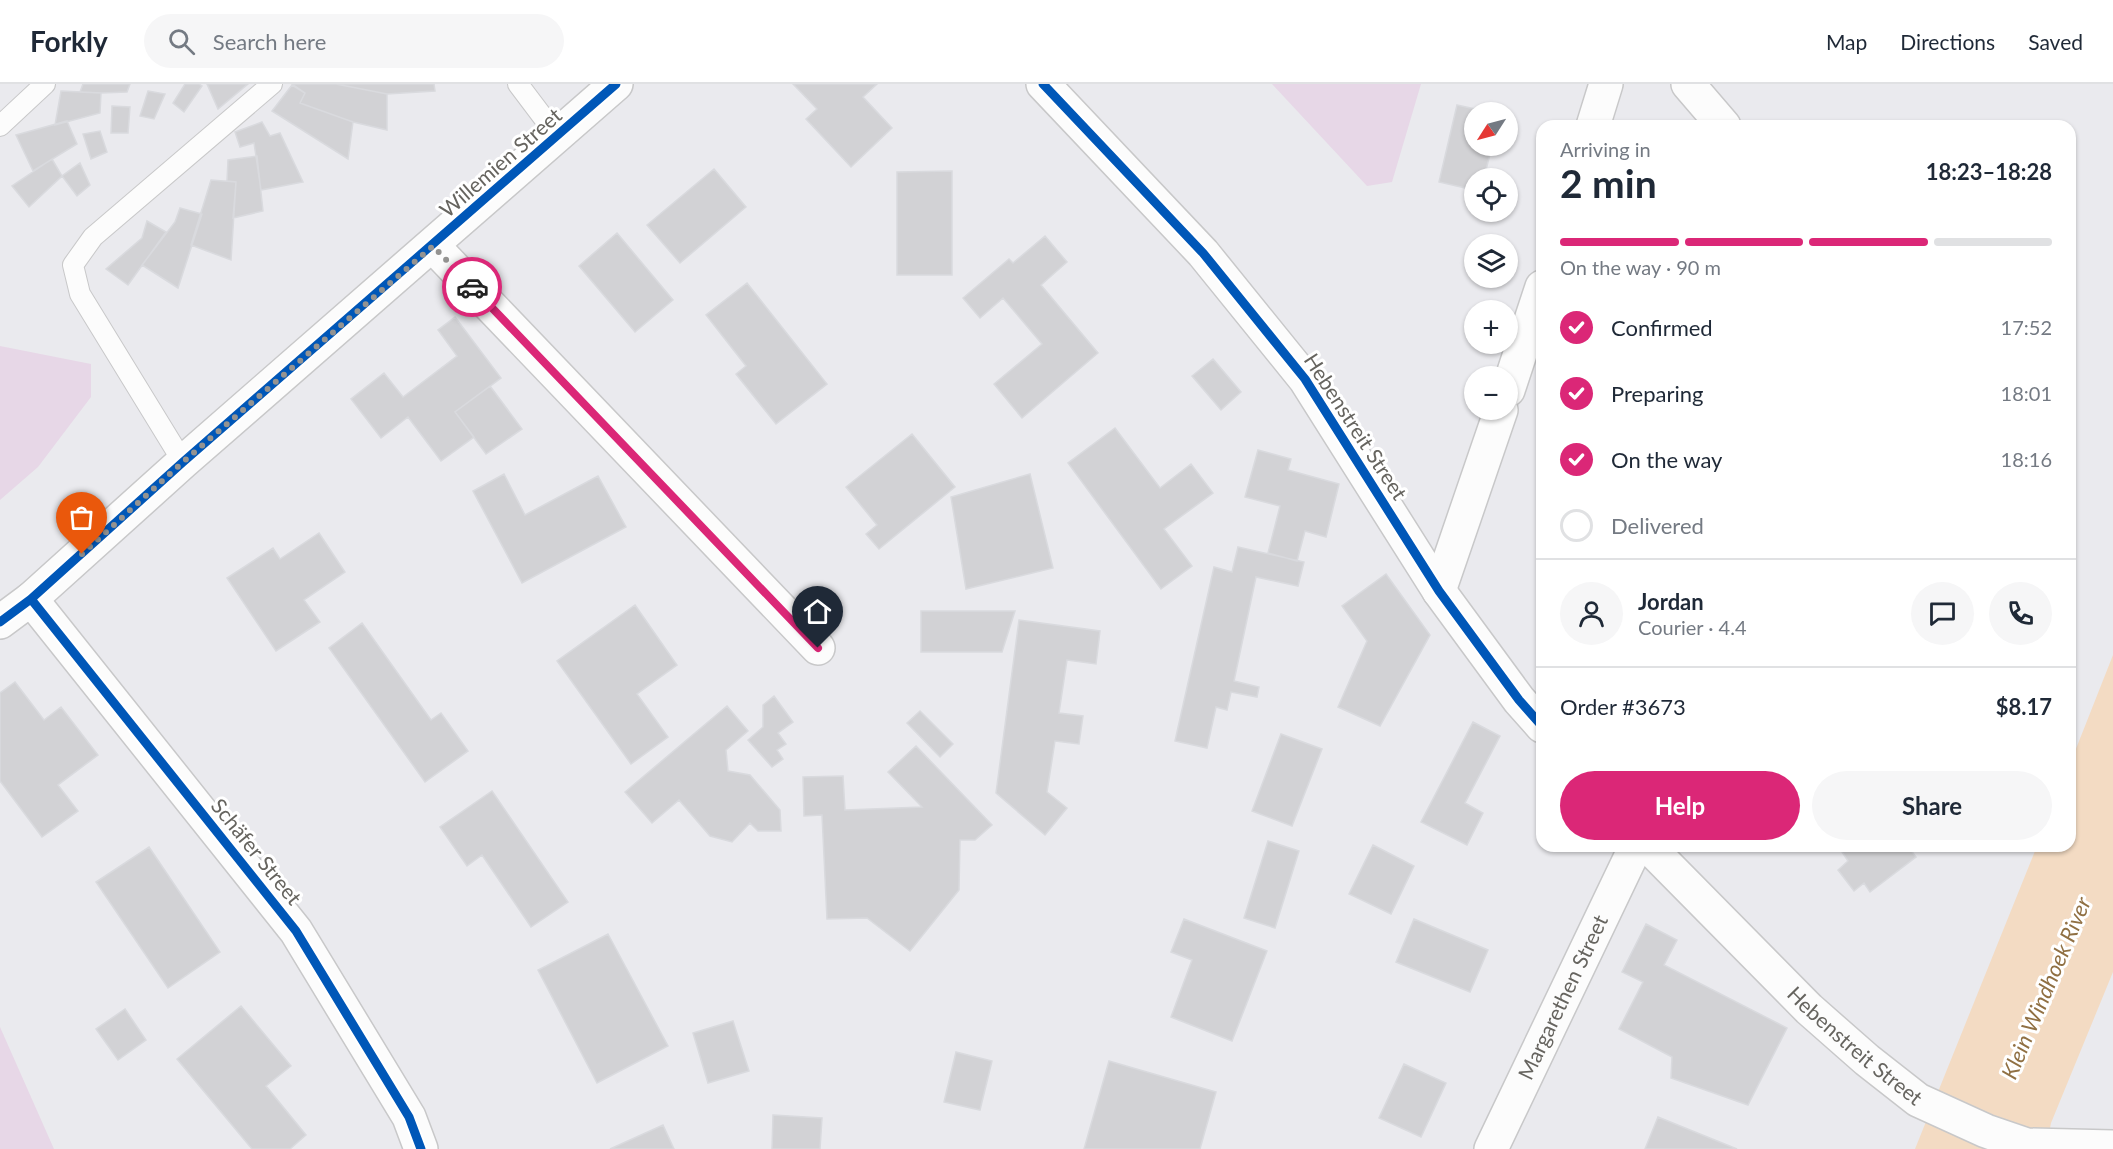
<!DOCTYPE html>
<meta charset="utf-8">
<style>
body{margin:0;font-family:Lato,sans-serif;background:#f6f6f7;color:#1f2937;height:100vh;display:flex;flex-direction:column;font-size:22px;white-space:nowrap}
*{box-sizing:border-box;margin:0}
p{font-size:20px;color:#747a83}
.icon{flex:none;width:33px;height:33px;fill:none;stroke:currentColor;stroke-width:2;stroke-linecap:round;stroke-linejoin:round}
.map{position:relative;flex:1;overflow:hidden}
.side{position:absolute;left:1536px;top:36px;width:540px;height:732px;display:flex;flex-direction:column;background:#fff;border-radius:18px;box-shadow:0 2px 4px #0004}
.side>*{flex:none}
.needle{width:39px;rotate:234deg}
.tools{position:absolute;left:1464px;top:18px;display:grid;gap:12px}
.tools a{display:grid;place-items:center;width:54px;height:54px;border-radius:50%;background:#fff;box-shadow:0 2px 4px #0004;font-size:30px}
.pin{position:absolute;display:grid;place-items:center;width:51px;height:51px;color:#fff;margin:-62px -26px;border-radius:50% 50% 50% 0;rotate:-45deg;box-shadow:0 0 6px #0007}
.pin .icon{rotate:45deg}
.courier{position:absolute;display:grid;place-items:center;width:60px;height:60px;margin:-30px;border:4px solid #db2777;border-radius:50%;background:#fff;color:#222;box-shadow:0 2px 8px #0007}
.head em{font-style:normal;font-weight:700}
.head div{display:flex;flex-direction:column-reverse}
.head{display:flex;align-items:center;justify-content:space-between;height:102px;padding:0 24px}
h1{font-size:39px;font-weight:700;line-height:45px}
.bar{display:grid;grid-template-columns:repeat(4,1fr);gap:9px 6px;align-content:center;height:72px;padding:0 24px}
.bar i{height:8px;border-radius:4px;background:#e0e1e3}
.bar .current{background:#db2777}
.bar p{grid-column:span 4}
.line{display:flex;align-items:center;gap:15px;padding:0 24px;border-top:2px solid #e0e1e3}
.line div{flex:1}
.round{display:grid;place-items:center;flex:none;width:63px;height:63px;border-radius:32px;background:#f6f6f7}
ol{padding:0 24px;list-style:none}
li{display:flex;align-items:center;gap:18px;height:66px}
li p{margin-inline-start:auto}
li .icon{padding:6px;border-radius:50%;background:#db2777;color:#fff;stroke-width:4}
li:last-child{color:#747a83}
li i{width:33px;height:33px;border:3px solid #e0e1e3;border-radius:50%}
.button{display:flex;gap:12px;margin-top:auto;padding:12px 24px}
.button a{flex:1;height:69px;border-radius:36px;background:#db2777;color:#fff;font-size:24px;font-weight:700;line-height:69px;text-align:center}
.button a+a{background:#f6f6f7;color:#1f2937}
header{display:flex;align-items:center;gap:36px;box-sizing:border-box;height:84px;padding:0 30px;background:#fff;border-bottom:2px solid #e0e1e3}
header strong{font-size:28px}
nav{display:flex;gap:33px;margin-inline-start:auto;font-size:21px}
.search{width:420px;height:54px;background:#f6f6f7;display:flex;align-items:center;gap:15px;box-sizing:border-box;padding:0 21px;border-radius:33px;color:#747a83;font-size:22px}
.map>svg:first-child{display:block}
</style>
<header>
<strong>Forkly</strong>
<div class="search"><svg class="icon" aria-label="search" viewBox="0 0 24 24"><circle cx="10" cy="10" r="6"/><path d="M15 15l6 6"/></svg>Search here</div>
<nav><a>Map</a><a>Directions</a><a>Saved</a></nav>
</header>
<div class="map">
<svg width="2113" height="1065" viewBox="0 0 2113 1065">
<rect width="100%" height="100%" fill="#eaeaee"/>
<!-- green -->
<path fill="#e7d7e7" d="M1272 0H1421L1392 98 1367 102Z
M0 262 91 280V313L38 383 0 416Z
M0 943 54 1065H0Z"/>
<!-- water -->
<path fill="#f3dbc3" d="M2113 571V888L2051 1039 2046 1065H1915L2037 762H2070V680Z"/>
<!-- building -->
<path fill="#d2d2d5" stroke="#d9dade" stroke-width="1.5" d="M83 0H130L127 8 101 9 80 8Z
M185 0H199L202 2 184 28 173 19Z
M207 0H248L218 25Z
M292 0H336L387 10V46L353 38 300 19 305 9Z
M336 0H434L435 7 387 10Z
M793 0H877L863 13 892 44 851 83 806 35 817 25Z
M292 1 305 9 300 19 353 38 348 75 272 27Z
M61 7 101 9 100 29 55 41Z
M148 7 165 10 154 35 140 32Z
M1457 21 1489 28H1474V62H1492L1484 94H1474V106L1439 98Z
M112 22 130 23 128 49H111Z
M67 37 77 60 33 87 16 51Z
M262 38 270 52 280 49 303 98 261 106 254 59 240 63 235 48Z
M100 47 107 68 91 75 83 50Z
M257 72 263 127 233 134 236 98 227 97 228 76Z
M52 75 62 92 29 123 12 102Z
M80 79 90 101 77 112 62 92Z
M714 85 746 123 680 179 647 141Z
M952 87V191H897V88Z
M211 96 236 98 231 176 191 161Z
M180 124 202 130 178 204 142 181 175 138Z
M147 137 166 148 128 201 106 185 142 154Z
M617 149 673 216 635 248 579 182Z
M1045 152 1067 178 1041 201 1098 269 1022 334 994 300 1042 260 1003 214 980 234 963 214 1009 175 1013 179Z
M747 199 827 300 776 340 736 290 746 282 706 231Z
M455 233 501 294 455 328 474 353 441 377 408 333 381 354 351 315 384 289 403 313 457 272 438 246Z
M1213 275 1241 308 1221 326 1192 292Z
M490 302 522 345 486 370 455 328Z
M1115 344 1160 404 1191 380 1213 409 1164 445 1192 482 1161 505 1068 379Z
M912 350 955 403 879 465 866 450 877 441 846 403Z
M1258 366 1291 375 1288 386 1339 400 1326 453 1305 447 1297 477 1268 469 1280 422 1245 413Z
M504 390 525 431 598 392 626 443 522 499 473 407Z
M1030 390 1053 484 966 505 951 413Z
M319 449 345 488 304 516 320 538 276 567 227 494 273 464 280 475Z
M1238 463 1304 478 1298 502 1256 493 1234 597 1259 603 1257 613 1231 608 1227 626 1216 623 1207 664 1175 657 1214 483 1232 488Z
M1386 490 1430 551 1380 642 1338 623 1367 557 1342 522Z
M635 521 677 581 637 610 668 653 631 680 557 577Z
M921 527H1015L1002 568H921Z
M1019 536 1100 547 1096 580 1067 576 1059 629 1083 632 1079 660 1055 657 1047 708 1067 724 1045 751 996 709Z
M362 539 431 636 441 629 468 667 425 698 329 564Z
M15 598 44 636 61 623 98 671 58 701 78 727 42 753 0 697V609Z
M774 612 793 638 778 649 786 660 777 666 783 675 772 683 748 656 763 643V621Z
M727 622 748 647 726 666 728 687 750 691 780 726 781 747H758L750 739 732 758 710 752 679 716 652 739 625 708Z
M920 627 953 660 940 673 907 639Z
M1473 638 1500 652 1465 719 1483 729 1467 761 1421 738Z
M1281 650 1322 665 1292 742 1252 727Z
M916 662 992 741 975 756H960L959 806 910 867 867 834 827 835 822 731 804 732 803 693 843 692 845 726 922 723 888 688Z
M492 707 568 818 531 843 482 771 467 782 440 743Z
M1268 757 1299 767 1275 844 1244 834Z
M1373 761 1414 782 1391 830 1349 810Z
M1851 762H1908L1916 773 1870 808 1864 799 1854 807 1838 786 1848 777 1842 768Z
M149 763 220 868 168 904 96 798Z
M1184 835 1267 867 1232 957 1171 933 1192 876 1171 868Z
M1414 835 1488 866 1470 908 1396 878Z
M1646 840 1677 856 1664 881 1787 944 1748 1021 1671 994 1672 973 1619 945 1643 898 1622 888Z
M608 850 668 962 597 999 538 886Z
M241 922 291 982 266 1002 306 1051 290 1065H252L177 975Z
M125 925 146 956 118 976 96 945Z
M733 937 749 987 708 999 693 949Z
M956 968 992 977 980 1026 944 1018Z
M1109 977 1216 1008 1200 1065H1084Z
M1404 980 1446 999 1421 1053 1379 1034Z
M773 1031 822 1034 820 1065H772Z
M1658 1033 1737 1065H1645Z
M663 1041 674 1065H610Z"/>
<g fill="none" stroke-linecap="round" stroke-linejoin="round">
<defs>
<path id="lane" d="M518 0 558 53
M0 42 45 0
M183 378 80 210 73 181 93 153 272 0"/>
<g id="street">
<path d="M1043 0 1203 169 1305 295 1439 507 1519 616 1542 642"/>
<path d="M1688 0 1724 42"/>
<path d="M1593 42 1606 0"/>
<path d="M433 162 818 564"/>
<path d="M1508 306 1542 203"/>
<path d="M1439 507 1501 326"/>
<path d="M31 515 296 847 409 1033 421 1065"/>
<path d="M0 538 31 515 183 378 616 0"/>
<path id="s1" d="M1648 762 1809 925 1867 976 1918 1016 1986 1047 2027 1061 2113 1063"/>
<path id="s2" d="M1491 1065 1636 762"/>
</g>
</defs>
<!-- lane casing -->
<use href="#lane" stroke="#c8c8c9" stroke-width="22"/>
<!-- street casing -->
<use href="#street" stroke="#c8c8c9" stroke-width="36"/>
<!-- lane -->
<use href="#lane" stroke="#fcfcfc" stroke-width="20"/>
<!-- street -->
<use href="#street" stroke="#fcfcfc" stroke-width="33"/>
<defs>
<path id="cycleway" d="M1043 0 1203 169 1305 295 1439 507 1519 616 1542 642
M31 515 296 847 409 1033 421 1065
M0 538 31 515 183 378 616 0"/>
</defs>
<!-- cycleway casing -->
<use href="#cycleway" stroke="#fff" stroke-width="13"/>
<!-- cycleway -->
<use href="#cycleway" stroke="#0057b8" stroke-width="9"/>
</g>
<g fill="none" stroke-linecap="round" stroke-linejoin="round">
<!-- done -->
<path stroke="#949391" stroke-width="6" stroke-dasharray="0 10.8" d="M82 470 183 378 433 162 472 203"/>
<!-- route -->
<path stroke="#db2777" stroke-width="8" d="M472 203 818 564"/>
</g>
<g text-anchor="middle" stroke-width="6" stroke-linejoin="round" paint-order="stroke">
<!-- street labels -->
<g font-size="21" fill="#66645f" stroke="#fff">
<text transform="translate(501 79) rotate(-41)" y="7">Willemien Street</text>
<text transform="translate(1355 343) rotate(57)" y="7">Hebenstreit Street</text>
<text transform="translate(256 768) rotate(51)" y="7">Schäfer Street</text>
<text dy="7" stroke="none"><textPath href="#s2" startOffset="168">Margarethen Street</textPath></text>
<text dy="7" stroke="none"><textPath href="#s1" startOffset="288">Hebenstreit Street</textPath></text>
</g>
<!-- water labels -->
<g font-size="22" font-style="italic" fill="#907043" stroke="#fff">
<text transform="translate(2046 904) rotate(-67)" y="8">Klein Windhoek River</text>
</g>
</g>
</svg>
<div class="tools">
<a><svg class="needle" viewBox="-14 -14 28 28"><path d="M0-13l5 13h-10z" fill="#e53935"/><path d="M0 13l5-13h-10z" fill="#747a83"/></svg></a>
<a><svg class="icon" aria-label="locate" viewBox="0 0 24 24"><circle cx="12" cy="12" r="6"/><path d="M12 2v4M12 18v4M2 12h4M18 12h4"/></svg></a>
<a><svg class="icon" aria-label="layers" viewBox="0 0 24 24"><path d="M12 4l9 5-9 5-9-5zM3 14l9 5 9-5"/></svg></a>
<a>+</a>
<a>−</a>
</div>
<div class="pin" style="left:82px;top:470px;background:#ea580c"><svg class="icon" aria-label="bag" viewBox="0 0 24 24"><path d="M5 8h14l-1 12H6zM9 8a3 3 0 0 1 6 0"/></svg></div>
<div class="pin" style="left:818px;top:564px;background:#1f2937"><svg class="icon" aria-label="home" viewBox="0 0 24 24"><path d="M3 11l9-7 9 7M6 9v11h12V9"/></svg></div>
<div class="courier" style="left:472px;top:203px"><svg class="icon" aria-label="car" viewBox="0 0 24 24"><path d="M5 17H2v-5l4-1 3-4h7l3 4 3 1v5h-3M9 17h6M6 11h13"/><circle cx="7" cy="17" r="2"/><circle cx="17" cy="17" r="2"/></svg></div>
<section class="side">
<div class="head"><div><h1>2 min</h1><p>Arriving in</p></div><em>18:23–18:28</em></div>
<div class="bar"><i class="current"></i><i class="current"></i><i class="current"></i><i></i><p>On the way · 90 m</p></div>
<ol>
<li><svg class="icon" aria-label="check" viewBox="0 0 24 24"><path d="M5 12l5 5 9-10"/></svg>Confirmed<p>17:52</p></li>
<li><svg class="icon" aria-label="check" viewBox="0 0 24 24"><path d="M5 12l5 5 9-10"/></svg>Preparing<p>18:01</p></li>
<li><svg class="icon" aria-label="check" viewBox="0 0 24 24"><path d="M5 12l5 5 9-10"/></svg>On the way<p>18:16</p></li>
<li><i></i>Delivered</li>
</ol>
<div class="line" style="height:108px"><a class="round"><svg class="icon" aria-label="person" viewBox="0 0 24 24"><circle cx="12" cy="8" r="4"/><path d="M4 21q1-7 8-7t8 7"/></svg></a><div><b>Jordan</b><p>Courier · 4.4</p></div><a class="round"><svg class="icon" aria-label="chat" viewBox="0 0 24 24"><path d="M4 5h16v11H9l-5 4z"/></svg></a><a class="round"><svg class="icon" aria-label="phone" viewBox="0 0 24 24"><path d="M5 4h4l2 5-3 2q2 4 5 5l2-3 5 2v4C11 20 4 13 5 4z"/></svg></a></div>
<div class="line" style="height:78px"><div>Order #3673</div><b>$8.17</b></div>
<div class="button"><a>Help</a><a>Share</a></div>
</section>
</div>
